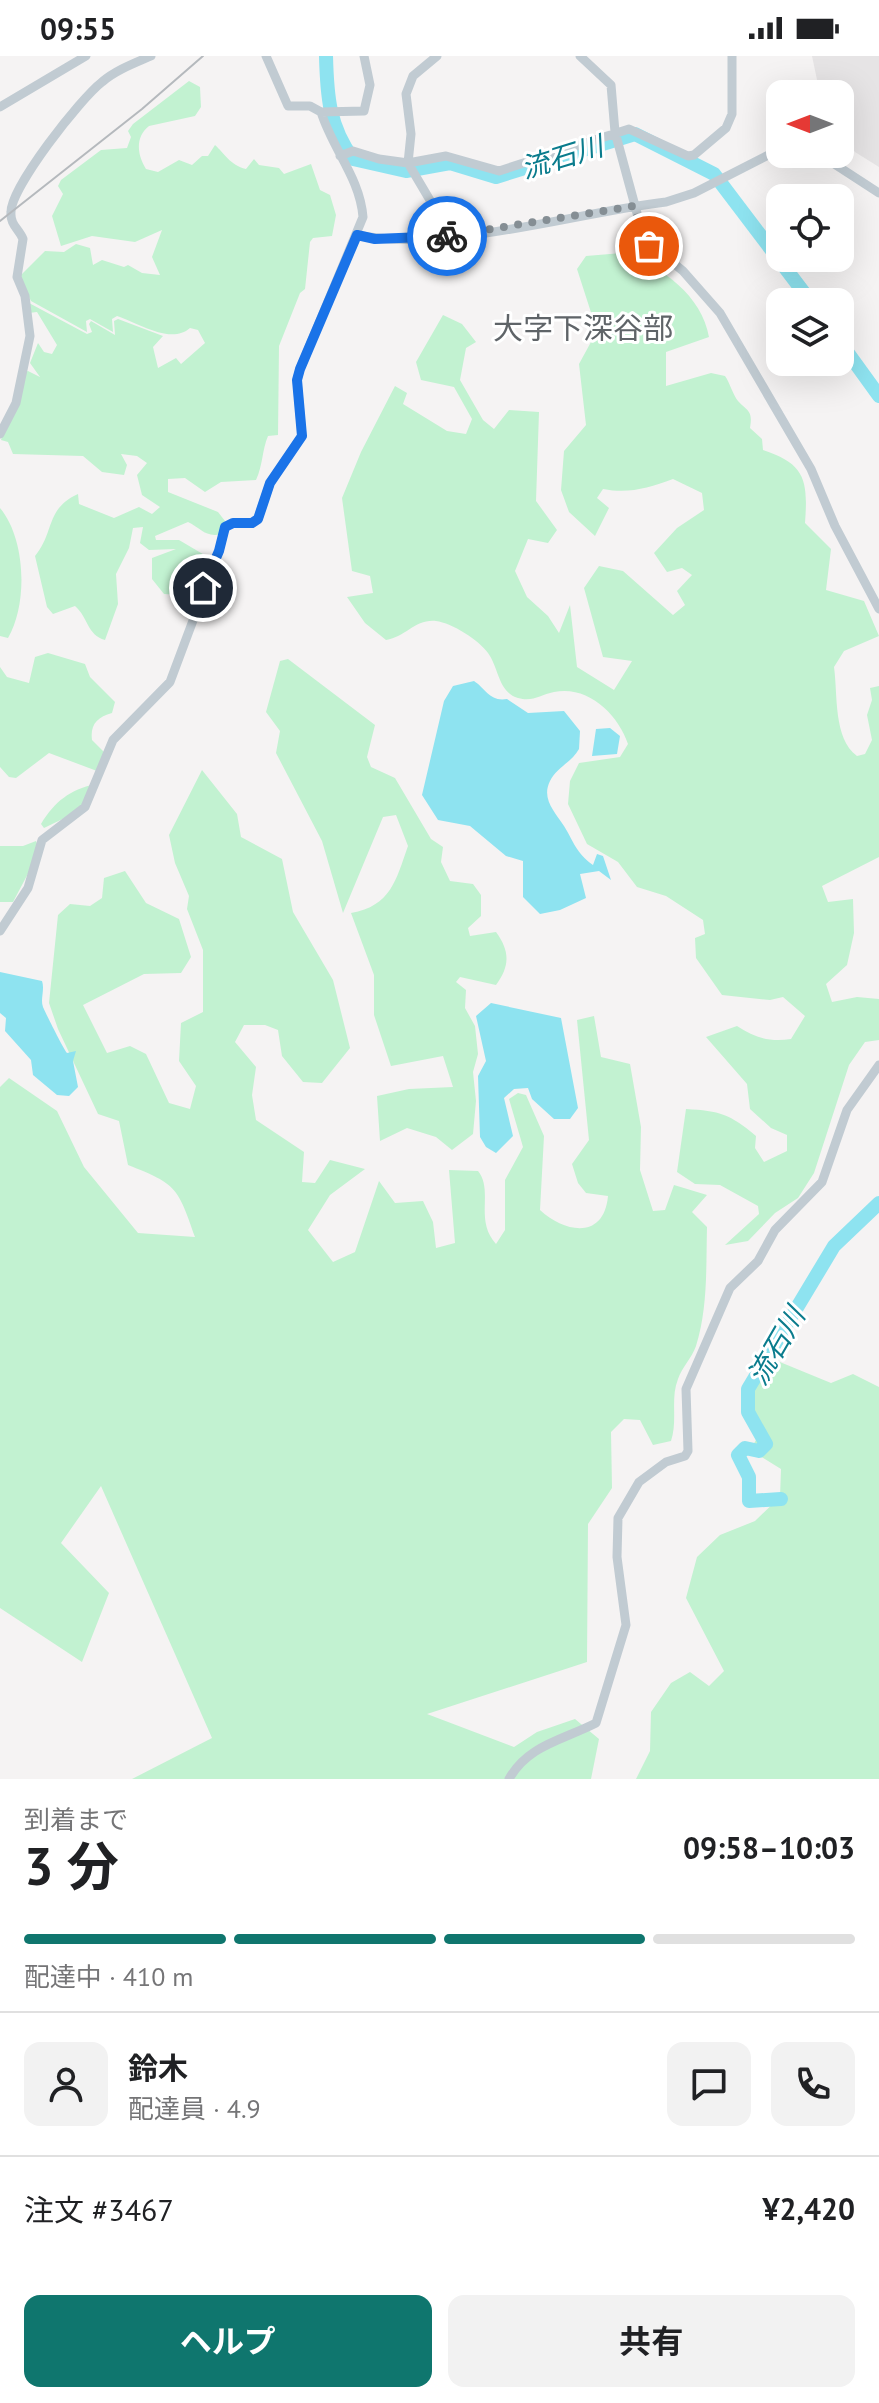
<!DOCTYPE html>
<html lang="ja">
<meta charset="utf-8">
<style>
body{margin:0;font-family:"PT Sans","Noto Sans JP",sans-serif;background:#f2f2f2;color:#202124;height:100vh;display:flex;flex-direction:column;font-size:30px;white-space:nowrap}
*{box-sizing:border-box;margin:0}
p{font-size:26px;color:#757577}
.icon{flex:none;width:44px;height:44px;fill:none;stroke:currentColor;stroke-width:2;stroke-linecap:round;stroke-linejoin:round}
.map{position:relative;height:1723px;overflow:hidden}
.sheet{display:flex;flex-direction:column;background:#fff;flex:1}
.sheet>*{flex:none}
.needle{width:52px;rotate:270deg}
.tools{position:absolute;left:766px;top:24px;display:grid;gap:16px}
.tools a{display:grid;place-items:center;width:88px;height:88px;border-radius:16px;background:#fff;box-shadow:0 8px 32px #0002;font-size:40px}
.pin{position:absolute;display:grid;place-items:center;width:68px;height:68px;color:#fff;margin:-34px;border:4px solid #fff;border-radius:50%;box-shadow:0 2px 8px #0007}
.courier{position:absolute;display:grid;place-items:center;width:80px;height:80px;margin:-40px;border:6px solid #1a73e8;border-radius:50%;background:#fff;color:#222;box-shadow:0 2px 10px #0007}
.headline em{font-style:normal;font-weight:700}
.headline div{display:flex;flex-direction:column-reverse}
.headline{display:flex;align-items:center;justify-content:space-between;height:136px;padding:0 24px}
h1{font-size:52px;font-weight:700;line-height:60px}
.bar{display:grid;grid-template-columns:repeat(4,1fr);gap:12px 8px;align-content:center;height:96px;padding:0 24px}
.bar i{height:10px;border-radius:6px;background:#e0e0e0}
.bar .active{background:#0f766e}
.bar p{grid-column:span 4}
.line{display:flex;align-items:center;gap:20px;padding:0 24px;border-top:2px solid #e0e0e0}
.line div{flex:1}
.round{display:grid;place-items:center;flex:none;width:84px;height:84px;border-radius:16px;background:#f2f2f2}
.cta{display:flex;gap:16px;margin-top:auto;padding:16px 24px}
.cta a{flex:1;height:92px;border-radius:16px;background:#0f766e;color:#fff;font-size:32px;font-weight:700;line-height:92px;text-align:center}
.cta a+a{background:#f2f2f2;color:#202124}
.status{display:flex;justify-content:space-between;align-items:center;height:56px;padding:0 40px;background:#fff;direction:ltr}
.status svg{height:22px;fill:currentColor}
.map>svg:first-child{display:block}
</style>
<div class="status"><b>09:55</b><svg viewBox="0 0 49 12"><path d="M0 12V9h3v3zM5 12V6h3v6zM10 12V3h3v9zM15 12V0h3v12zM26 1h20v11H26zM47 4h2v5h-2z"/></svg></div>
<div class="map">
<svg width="879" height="1723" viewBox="0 0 879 1723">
<rect width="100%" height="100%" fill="#f5f3f3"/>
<!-- education -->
<path fill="#e6e4e5" d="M812 0H879V111L855 96 840 77V38H820Z"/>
<!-- green -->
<path fill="#c2f2d1" d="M189 25 200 31 201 51 195 60 149 70C135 81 137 99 146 113L158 116 179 104 192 109 202 100H208L215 89C224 97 230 109 246 113L254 103 259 109 279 112 284 118 311 108 320 134 330 139 336 159 332 180 313 182 310 186 305 233 300 237 279 290 278 379 268 380C262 394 263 409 256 424L221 426 205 436 185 422 168 423V436L218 456 225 465 222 478C205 482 201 472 188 466L155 480 156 484H179L213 504 199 533 191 530 178 539 164 538 152 523V502L176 493 149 494 140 487 143 471 133 472 129 492 116 518 118 548 105 584C87 579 88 561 75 550L53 558 47 551 35 500C55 476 45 453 78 438L79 448 114 462 139 451 152 458 160 451 142 439 137 419 147 407 137 400 121 398 127 409 124 419 102 416 83 400 13 398 8 386 1 384 23 317 28 315 40 321 30 307 38 287 44 296 52 298 57 289 37 256 29 257V247L87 278 92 276 89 268 91 265 115 279 114 265 118 263 163 280 153 291 158 312 176 302 181 308 205 287 198 274 190 272C171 289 138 267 117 260L112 263 113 276 90 263 86 265 87 276 31 245 19 221 45 195 64 196 76 188 90 192 93 209 102 204 124 211 128 209 142 217 160 219 152 201 162 174 135 186 92 180 61 190 52 160 63 138 58 130 61 124 101 94 127 92 131 81 128 75 133 68Z
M622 197C660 209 702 239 709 281L666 296V330L711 317 725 320C730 327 733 339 738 345 748 356 753 354 750 372L762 383 763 394C806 408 808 425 805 467L831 493 826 534 864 545 879 580 844 595 834 611C838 639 833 682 857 700L865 698 872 684 867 659 872 644 870 632 879 630V801L822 830 828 846 853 843 854 877 847 909 826 928 832 946 857 941 879 943V984L865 986 849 1009 814 1117 798 1142 775 1157 748 1185 725 1189 759 1158 758 1150 720 1129 695 1128 677 1116 686 1053C720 1055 730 1058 756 1080L755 1092 764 1106 787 1095V1079L771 1072 750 1053 747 1028 706 981 737 970C755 982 770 986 791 983L805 960 783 941 770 944 722 939 696 902 695 882 705 878 703 864 666 840 637 831 618 806 587 788 568 748 570 725 579 707 620 701 628 688C618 658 588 629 554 636 540 639 533 646 518 642 498 636 499 612 488 597 479 584 452 567 436 565 415 563 406 581 386 584L365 567 347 541 373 537 370 520 352 515 342 442 361 396 395 330 407 337 403 348 447 375 466 378 472 363 454 331 421 324 416 306 443 259 462 268 476 286 466 292 460 324 483 364 494 373 509 354 539 356 536 445 557 474 548 487 528 483 515 515 527 541 548 560 559 577 570 549 577 611 614 634 632 605 603 601 584 532 599 510 623 515 673 559 685 549 677 535 692 519 682 512 667 516 654 497 677 472 704 454 702 437 673 423C648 432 629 438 603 433L597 442 609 452 595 480 569 456 561 434 564 395 586 369 579 308 597 275 577 213 586 200Z
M0 452C26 483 28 548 8 582L0 580Z
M48 597 85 608 90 621 115 646 112 657C97 661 90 669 92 684L104 696 97 715 49 697 16 722 9 721 0 711V611L7 621 29 627 35 601Z
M288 603 375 669 367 701 371 711 395 722 431 783 443 791 441 806 450 825 473 828 481 839V860L468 872 470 880 496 876C510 895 510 910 496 929L460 921 456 926 466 934 465 952 475 970 478 998 473 1016 476 1045 473 1078 452 1094 436 1081 407 1072 380 1085 377 1040 409 1033 453 1031 443 1000 391 1010 374 959V919L351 857C391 850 396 824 408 790L396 759 383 761 343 857 322 785 276 697 280 675 266 656 280 605Z
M202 714 237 758 241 781 282 803 293 856 333 924 350 992 322 1027 303 1026 282 1000 278 974 265 969H244L235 986 256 1011 252 1039 256 1064 304 1096 302 1126 315 1127 330 1104 365 1113 330 1139 308 1174 333 1206 355 1196 379 1125 395 1147 423 1145 433 1166 436 1192 455 1187 449 1114 478 1115C494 1135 474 1164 496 1188L505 1174V1124L523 1091 509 1043 518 1037 526 1039 544 1080 540 1154C565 1177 604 1184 608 1140L586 1137 578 1127 572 1108 589 1084 577 964 594 960 601 1001 630 1008 641 1071 640 1114 653 1155 665 1154 674 1129 707 1139 692 1156 707 1171C706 1210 708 1252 696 1290 692 1302 682 1311 678 1323 670 1343 678 1364 671 1385L653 1389 640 1364 624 1363 611 1376 612 1432 588 1468 587 1606 427 1658 514 1691 537 1676 575 1663 599 1683 591 1723H132L212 1682 101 1430 61 1487 109 1537 82 1606 0 1552V1031L9 1022 57 1055 84 1111 138 1177 195 1181C178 1132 177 1128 128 1109L119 1065 98 1058 58 973 49 947 58 859 70 848 90 850 102 842 104 822 125 815 146 847 179 863 191 901 181 917 144 918 83 949 107 997 130 990 146 998 169 1047 190 1053 196 1030 179 1005 181 967 203 956V894L187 853 189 840 175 807 169 779Z
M95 728 77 756 44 772 41 768C55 745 70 734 95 728Z
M36 785 40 795 13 846H0V790H23Z
M775 1304 831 1327 853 1318 879 1331V1723H636L650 1695 651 1656 671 1627 690 1616 709 1630 724 1615 686 1542 697 1501 720 1479 755 1465 780 1441 781 1413 750 1394 762 1374 747 1350 760 1316Z"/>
<!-- water -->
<path fill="#8ee3f0" d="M474 625C486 633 490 646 507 643L528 657 564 655 580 675 579 693C572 706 557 711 550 725 541 743 555 756 564 770 574 786 576 797 593 809L597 798 603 800 611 824 599 815 580 818 586 842 560 854 540 858 523 841V805L506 800 470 770 438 764 422 739 444 645 453 630Z
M610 672 620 680 617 698 592 700 596 673Z
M0 916 42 925C45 934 40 943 43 951 45 956 64 994 67 997L76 995 73 1005 78 1031 69 1040 57 1039 33 1019 31 1004 5 975 6 962 0 957Z
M491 947 561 962 578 1052 570 1063H554L532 1043 528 1032 514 1033 504 1042 513 1080 496 1097 486 1091 480 1081 478 1020 486 1005 476 960Z"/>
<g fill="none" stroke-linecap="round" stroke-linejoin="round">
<!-- river -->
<path stroke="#8ee3f0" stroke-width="14" d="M326 0C327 40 329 70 353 103L406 115 450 107 496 121 635 78 714 118 811 246
M840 286 879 340
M781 1443 749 1445V1421L738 1399 745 1392 759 1395 766 1388 748 1356V1333L834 1190 879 1147"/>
<!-- minor -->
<path stroke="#c1cbd2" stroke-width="9" d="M580 0 611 29 615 76 644 183 683 215 720 257 811 413 835 470 879 553
M0 51 86 0
M321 56 364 55 370 29 364 0
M819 98 879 137
M340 100 353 95 379 103 408 107 446 100 499 115 629 73 688 100 694 99 726 72 732 58V0
M357 179C447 197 573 157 666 146L694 137 780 93
M436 182 434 151 408 107 411 78 406 38 413 20 437 0
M0 378 16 347 30 280 25 240 17 221 23 183C19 173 10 169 11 156 11 131 80 43 102 26 116 14 135 7 151 0
M0 875 28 832 42 784 85 751 113 684 170 626 219 495 225 471 233 467H252L258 463 270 427 302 380 297 324 300 313 363 161C360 122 333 94 321 56L310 50H288L266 0
M509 1723C528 1689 563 1684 596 1667L626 1569 617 1501 618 1462 639 1426 666 1406 685 1400 688 1395 686 1333 730 1232 758 1205 775 1174 822 1126 847 1054 879 1009"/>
<!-- rail -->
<path stroke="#b5b9bd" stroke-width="2" d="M0 165 142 53 203 0"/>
</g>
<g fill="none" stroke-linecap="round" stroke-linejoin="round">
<!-- done -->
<path stroke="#858e94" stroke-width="8" stroke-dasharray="0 14.4" d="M447 180 634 150 640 174 649 190"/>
<!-- route -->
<path stroke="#1a73e8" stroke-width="10" d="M203 532 219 495 225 471 233 467H252L258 463 270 427 302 380 297 324 300 313 357 179 375 183 447 180"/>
</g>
<g text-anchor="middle" stroke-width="6" stroke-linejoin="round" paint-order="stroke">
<!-- water labels -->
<g font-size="28" font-style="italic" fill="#0a7c8d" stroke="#fff">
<text transform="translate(562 101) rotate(-17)" y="10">流石川</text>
<text transform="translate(776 1290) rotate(-60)" y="10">流石川</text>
</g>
<!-- quarter labels -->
<g font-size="30" fill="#5f6468" stroke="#fff">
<text x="583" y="283">大字下深谷部</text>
</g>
</g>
</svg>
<div class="tools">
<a><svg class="needle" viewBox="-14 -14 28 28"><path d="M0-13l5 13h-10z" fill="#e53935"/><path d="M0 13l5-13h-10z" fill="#757577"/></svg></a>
<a><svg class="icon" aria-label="locate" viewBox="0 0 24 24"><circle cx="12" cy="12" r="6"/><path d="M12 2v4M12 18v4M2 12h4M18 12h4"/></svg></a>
<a><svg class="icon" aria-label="layers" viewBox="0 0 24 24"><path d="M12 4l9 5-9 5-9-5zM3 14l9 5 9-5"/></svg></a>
</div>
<div class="pin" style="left:649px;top:190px;background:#ea580c"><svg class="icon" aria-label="bag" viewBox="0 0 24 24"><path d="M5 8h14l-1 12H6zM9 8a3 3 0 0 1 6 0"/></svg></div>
<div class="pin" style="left:203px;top:532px;background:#1f2937"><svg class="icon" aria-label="home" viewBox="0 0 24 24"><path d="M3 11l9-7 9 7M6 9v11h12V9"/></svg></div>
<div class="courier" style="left:447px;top:180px"><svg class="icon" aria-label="bike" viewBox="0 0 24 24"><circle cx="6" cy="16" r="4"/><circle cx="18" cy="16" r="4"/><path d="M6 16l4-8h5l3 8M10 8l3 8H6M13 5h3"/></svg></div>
</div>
<section class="sheet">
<div class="headline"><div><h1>3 分</h1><p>到着まで</p></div><em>09:58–10:03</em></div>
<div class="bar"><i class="active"></i><i class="active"></i><i class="active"></i><i></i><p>配達中 · 410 m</p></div>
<div class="line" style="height:144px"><a class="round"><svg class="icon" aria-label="person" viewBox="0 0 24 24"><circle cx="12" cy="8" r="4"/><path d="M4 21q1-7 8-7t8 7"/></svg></a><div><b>鈴木</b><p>配達員 · 4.9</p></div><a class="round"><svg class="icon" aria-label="chat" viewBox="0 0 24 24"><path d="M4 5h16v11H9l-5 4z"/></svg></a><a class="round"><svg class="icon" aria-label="phone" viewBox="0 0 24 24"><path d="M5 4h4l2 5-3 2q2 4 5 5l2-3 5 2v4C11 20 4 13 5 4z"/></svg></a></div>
<div class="line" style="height:104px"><div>注文 #3467</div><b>¥2,420</b></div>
<div class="cta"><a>ヘルプ</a><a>共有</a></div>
</section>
